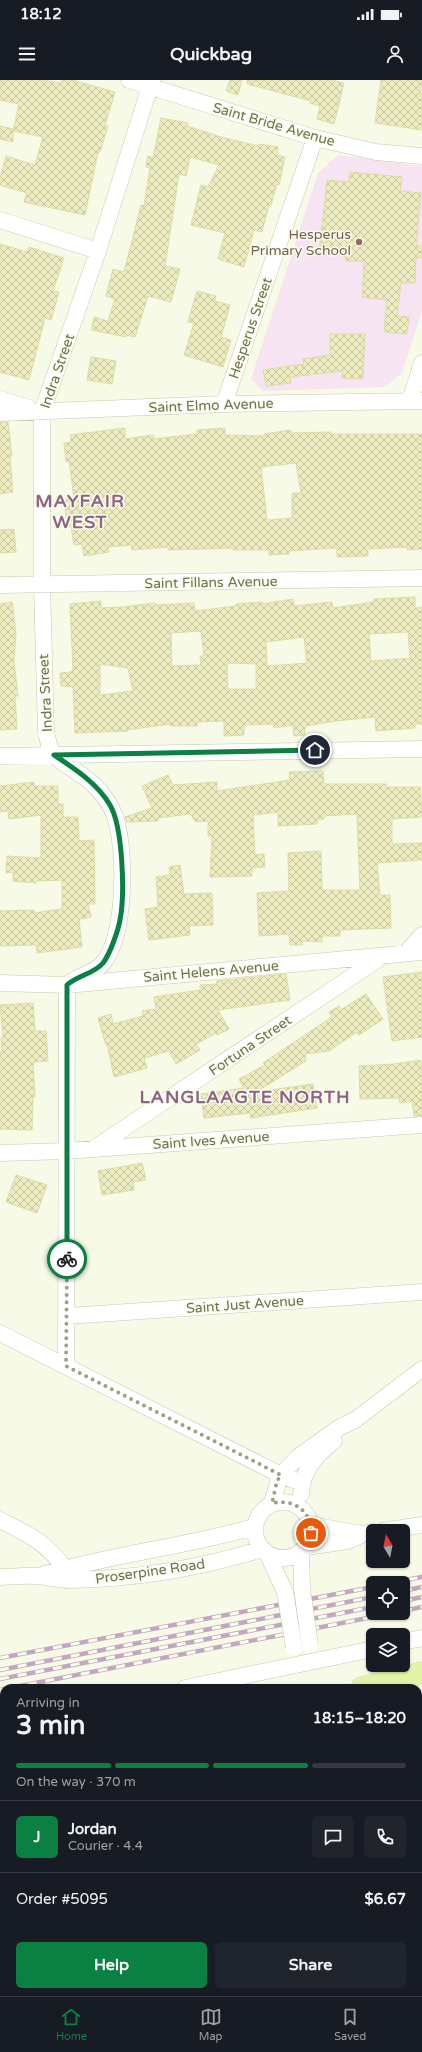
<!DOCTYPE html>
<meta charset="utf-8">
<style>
body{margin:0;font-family:"Varela Round",sans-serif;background:#20242c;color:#f1f3f6;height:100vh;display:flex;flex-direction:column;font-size:15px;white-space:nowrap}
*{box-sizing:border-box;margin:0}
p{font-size:13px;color:#9ea1a6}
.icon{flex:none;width:22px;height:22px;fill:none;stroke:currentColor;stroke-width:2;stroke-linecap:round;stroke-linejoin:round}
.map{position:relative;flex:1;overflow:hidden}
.panel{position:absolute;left:0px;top:1604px;width:422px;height:312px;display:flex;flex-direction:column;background:#171b24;border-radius:12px 12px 0 0;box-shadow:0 1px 3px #0004}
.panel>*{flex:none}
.needle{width:26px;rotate:350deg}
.tools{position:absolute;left:366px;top:1444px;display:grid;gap:8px}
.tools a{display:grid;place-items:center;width:44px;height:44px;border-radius:6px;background:#171b24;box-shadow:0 1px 3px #0004;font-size:20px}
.pin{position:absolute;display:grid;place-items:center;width:34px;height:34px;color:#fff;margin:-17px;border:2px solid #fff;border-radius:50%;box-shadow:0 1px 4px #0007}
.courier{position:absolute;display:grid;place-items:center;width:40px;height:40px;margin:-20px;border:3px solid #0b8043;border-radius:50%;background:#fff;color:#222;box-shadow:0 1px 5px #0007}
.overview em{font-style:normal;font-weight:800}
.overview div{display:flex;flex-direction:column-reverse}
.overview{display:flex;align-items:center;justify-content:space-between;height:68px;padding:0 16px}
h1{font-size:26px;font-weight:800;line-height:30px}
.bar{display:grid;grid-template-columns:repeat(4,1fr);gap:6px 4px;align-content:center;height:48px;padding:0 16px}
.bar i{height:5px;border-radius:3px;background:#363941}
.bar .selected{background:#0b8043}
.bar p{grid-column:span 4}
.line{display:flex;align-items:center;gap:10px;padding:0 16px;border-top:1px solid #363941}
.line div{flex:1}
.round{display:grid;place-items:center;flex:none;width:42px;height:42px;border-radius:6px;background:#20242c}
.cta{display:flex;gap:8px;margin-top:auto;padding:8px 16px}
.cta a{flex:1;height:46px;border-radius:6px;background:#0b8043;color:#fff;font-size:16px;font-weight:800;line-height:46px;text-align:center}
.cta a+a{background:#20242c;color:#f1f3f6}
.status{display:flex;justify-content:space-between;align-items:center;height:28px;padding:0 20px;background:#171b24;direction:ltr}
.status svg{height:11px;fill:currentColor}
header{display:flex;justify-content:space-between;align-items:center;height:52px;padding:0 16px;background:#171b24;font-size:18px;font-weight:800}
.tab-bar{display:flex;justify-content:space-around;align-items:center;height:56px;border-top:1px solid #363941;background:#171b24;font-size:11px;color:#9ea1a6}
.tab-bar a{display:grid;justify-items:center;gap:2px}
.tab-bar .selected{color:#0b8043}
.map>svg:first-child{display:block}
</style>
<div class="status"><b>18:12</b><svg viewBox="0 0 49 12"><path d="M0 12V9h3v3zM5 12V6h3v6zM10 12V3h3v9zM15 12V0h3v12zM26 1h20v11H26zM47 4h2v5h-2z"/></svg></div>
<header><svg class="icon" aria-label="menu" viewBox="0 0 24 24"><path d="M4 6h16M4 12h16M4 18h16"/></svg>Quickbag<svg class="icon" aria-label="person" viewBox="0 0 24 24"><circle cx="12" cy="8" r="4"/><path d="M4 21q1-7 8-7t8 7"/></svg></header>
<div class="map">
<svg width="422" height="1916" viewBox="0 0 422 1916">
<defs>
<pattern id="building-cross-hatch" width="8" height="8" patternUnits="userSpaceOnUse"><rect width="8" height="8" fill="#edecc1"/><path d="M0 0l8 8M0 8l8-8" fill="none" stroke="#c4c49f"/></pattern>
</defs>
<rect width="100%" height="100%" fill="#f7fae7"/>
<!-- education -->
<path fill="#f7e4f3" d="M338 75 422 86V231L402 293 385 307 263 311 251 299 318 93Z
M0 1904H4V1912H117L118 1916H0Z"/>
<!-- building -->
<path fill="url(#building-cross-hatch)" stroke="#dedca3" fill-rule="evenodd" d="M0 0H42L61 3 62 0H72L115 12 105 45 108 46 100 72H98L85 135 24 122 27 113 0 105V98L6 76 35 85 43 57 13 51 19 24 0 20Z
M230 0H242L238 15 226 11Z
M247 0H332L344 3 334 44 317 39 320 26 310 23 311 21 247 4Z
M381 0H422L420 14H422V50L375 43Z
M161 38 188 43 187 46 221 57 259 66V64L278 67 277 75 285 77 279 105 277 104 271 125H269L262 152 254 150 244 187 218 179 225 153 191 145 201 105 208 107 219 85 190 77 186 96 179 94 165 186 180 189 171 222 148 216 135 257 126 255V257L91 250 94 237 108 241 115 219 106 216 113 189 124 192 141 125 144 126 150 88 146 87 148 76 153 78Z
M0 46 13 49V62L0 59Z
M350 92 402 97 400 111 421 113 416 165 422 167V178L416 177 415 203H401L397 236 409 237 407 254 384 252 387 220 362 217 364 181H346L343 168 320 166 327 100 349 102Z
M0 164 27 172 29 167 64 178 53 211 59 212 51 240 45 238 29 300 0 292Z
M197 211 216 216 215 221 230 225 221 257 231 260 223 287 184 275 194 243 188 242Z
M330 254H365L363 299 342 298V291L290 297 291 303 266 306 263 290 304 284 303 279 330 275Z
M91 277 116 281 112 304 87 300Z
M0 342H8L12 376H10L13 412 0 414Z
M125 348V359L153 355 154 359 197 354V350L225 348V355L265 356 264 354 291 350 292 353 331 352V354H422V469L407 470V467L368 469V476L337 477V468L289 471V474L269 475V470H233V468L168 470V467L132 470 131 465 108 467 109 472 84 476 82 464 74 465 71 446H67L64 419 74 418 69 381 66 382 64 363 71 362 70 355ZM296 383 301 413H292V438L267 440 261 387Z
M14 449 16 472 0 473V450Z
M415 517V528L422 527V644H415V648L376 651 375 637 336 641 305 646V655L294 656 293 645 274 648 273 644 244 645V655L224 656V641L197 642V646H170V644L127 650 128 651 75 653 73 607 61 606 60 593 71 592 73 589 70 524 101 521V528L123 527 155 523 156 525 194 523 195 531 236 526V524L262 522 263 524 293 519 294 526 332 522 333 528 374 522V519ZM201 551 204 576H200L201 585 172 586 171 553ZM408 552 410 578 371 581 369 554ZM304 557 307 583 267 586 266 562ZM232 583 256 584V609H228L227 584ZM100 584 128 588 133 611 100 615Z
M12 522 16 553 14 582 18 616H15L17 649 0 650V524Z
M323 691 324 704H386V707H420L422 737 392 739V764L422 763V780L377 783 380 815H390L391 848 340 850V856H322V862L302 861 303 865H290L289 854 259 856 257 813 289 811 288 773 321 771 322 810H360L357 734 324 736V739H317V744L278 746V732L253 735 255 775 264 774 265 787 252 788V796L210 797 212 756H208V741L196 742 190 734 158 738V741L129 742H127L125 737 152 728 142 706 168 695 173 705 217 702V711L290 700 289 692Z
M34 702V706H58V724H63V737H78L79 761 94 760 95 824H88L91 837 79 839 82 867 37 873 36 865 0 866V831L34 830V833L62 829V800L36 801V803L13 801V792L6 793 7 776 41 778V735L9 739 8 731 0 732V706Z
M180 785 184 814 212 813 213 845 189 846 190 855 149 860 145 829 158 827 156 797 170 795 169 787Z
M422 892V957L392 961 383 897Z
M286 894 290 920 218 930 229 949 217 955 216 953 196 964 200 970 176 984 169 971 144 978 147 988 114 997 107 964 106 965 98 938 111 934 113 944 143 936 142 931 156 929 154 917 200 910V905L217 904V901Z
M366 914 383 939 359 955 357 952 329 971 305 974 306 981 256 1012 313 1004 317 1028 251 1038 250 1033 204 1038 201 1014 244 1008 239 999 265 985 263 983 332 937 329 932 339 926 342 929Z
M33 923 35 951H46L48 981 33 982 35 1017H33L32 1050 0 1049V972H2L1 958H3L0 925Z
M421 980 422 1036H414L412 1021 400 1023 399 1018 360 1019 359 986 394 984Z
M142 1083 146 1100 133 1102 134 1110 102 1115 98 1091Z
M16 1095 47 1105 37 1133 6 1122Z"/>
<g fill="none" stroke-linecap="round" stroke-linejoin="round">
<defs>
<path id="minor" d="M129 0 315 58 376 72 422 76
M0 140 98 171
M0 319 29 328
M410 321 422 283
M224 324 315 58
M0 333 224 324 422 321
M0 505 422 498
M0 676 422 669
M406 873 422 855
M0 903 67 905 422 872
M96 1067 383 876
M0 1073 66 1071 422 1045
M68 1236 422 1212
M0 1253 281 1395 302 1403
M66 1286 67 905C78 895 94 894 103 883 126 855 125 777 117 743 114 730 106 718 98 709 85 694 65 687 54 675 49 670 48 659 46 652L42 504V332L98 171 152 0
M301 1414C302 1390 316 1375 334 1361
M255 1450a28 28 0 1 1 56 0a28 28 0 1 1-56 0Z
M272 1423 280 1396 298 1377 340 1347 355 1340 422 1289
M0 1440C26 1453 48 1463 64 1488
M311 1445 362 1454 373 1452
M383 1451 422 1445
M306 1467 348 1461 361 1455
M301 1472 302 1509
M268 1475 285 1512
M42 1495C112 1474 184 1467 254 1447
M0 1497C12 1497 24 1495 37 1496 48 1497 59 1500 70 1500 134 1499 200 1488 262 1469
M403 1562 422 1558
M185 1608 373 1569
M418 1797H422
M0 1878 4 1877
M137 1912V1916"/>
<path id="primary" d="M362 1608 422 1593
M0 1698 4 1697"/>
</defs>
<!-- minor casing -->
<use href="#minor" stroke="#c8c8ac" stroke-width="17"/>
<!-- primary casing -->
<use href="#primary" stroke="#d8d7cd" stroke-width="23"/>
<!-- minor -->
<use href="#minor" stroke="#fff" stroke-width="16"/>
<!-- primary -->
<use href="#primary" stroke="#e3f3a6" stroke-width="22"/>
<defs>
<path id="rail" d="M391 1503 422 1497
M403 1511 422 1507
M403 1521 422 1517
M403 1531 422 1527
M0 1578 373 1507
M0 1590 373 1517
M0 1599 373 1527
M10 1608 393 1533
M0 1610 4 1609"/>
</defs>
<!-- rail casing -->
<use href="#rail" stroke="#c3a6c0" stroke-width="4.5"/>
<!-- rail -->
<use href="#rail" stroke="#fafded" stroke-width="3" stroke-dasharray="9" stroke-linecap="butt"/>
<defs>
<path id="minor-bridge" d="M302 1509 310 1565
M285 1512 294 1567"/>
</defs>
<!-- minor-bridge casing -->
<use href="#minor-bridge" stroke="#c8c8ac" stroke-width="17" stroke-linecap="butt"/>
<!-- minor-bridge -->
<use href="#minor-bridge" stroke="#fff" stroke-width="16"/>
</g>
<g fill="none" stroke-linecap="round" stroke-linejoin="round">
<!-- done -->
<path stroke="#a1a084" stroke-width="4" stroke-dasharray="0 7.2" d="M67 1179 66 1286 281 1395 277 1401 272 1423C294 1419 311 1430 311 1453"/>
<!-- route -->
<path stroke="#0b8043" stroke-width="5" d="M67 1179V905C78 895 94 894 103 883 110 874 118 851 120 840 125 815 123 747 110 725 97 703 75 689 54 675L315 670"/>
</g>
<!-- markers -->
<circle fill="#8d6e63" stroke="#fafded" stroke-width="1.5" cx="359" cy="162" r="4"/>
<g text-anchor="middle" stroke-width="3" stroke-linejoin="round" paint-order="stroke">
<!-- street labels -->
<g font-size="14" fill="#72704e" stroke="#fafded">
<text transform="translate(274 44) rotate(16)" y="5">Saint Bride Avenue</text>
<text transform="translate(250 248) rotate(-71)" y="5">Hesperus Street</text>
<text transform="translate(57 291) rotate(-71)" y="5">Indra Street</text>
<text transform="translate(211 325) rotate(-2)" y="5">Saint Elmo Avenue</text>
<text transform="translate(211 502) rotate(-1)" y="5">Saint Fillans Avenue</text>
<text transform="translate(45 613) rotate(-93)" y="5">Indra Street</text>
<text transform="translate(211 891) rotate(-5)" y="5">Saint Helens Avenue</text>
<text transform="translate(250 965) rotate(-34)" y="5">Fortuna Street</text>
<text transform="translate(211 1060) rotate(-4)" y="5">Saint Ives Avenue</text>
<text transform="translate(245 1224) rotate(-4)" y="5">Saint Just Avenue</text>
<text transform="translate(150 1491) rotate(-8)" y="5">Proserpine Road</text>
</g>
<!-- education labels -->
<g font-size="14" fill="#785e54" stroke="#fafded" text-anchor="end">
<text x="351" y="159">Hesperus<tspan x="351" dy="16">Primary School</tspan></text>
</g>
<!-- district labels -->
<g font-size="18" font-weight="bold" letter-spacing="1" fill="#8e6684" stroke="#fafded">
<text x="80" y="427">MAYFAIR<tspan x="80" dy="21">WEST</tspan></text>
<text x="245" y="1023">LANGLAAGTE NORTH</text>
</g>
</g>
</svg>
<div class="tools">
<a><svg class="needle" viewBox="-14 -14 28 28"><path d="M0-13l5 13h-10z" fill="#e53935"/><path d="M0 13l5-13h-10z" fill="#9ea1a6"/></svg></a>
<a><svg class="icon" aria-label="locate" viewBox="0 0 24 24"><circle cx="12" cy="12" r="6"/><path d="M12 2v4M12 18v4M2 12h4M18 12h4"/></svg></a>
<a><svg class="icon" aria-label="layers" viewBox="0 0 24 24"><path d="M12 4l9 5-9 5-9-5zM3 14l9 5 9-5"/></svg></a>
</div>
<div class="pin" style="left:311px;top:1453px;background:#ea580c"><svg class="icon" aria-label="bag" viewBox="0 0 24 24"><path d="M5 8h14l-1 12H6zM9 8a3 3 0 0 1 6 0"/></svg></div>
<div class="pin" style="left:315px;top:670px;background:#1f2937"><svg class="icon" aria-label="home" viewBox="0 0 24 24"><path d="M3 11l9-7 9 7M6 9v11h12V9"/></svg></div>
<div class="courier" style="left:67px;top:1179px"><svg class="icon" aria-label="bike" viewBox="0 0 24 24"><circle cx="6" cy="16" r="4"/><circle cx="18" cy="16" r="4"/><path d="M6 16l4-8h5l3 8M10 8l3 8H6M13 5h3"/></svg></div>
<section class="panel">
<div class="overview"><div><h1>3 min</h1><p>Arriving in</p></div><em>18:15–18:20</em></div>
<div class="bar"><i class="selected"></i><i class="selected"></i><i class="selected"></i><i></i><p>On the way · 370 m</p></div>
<div class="line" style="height:72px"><b class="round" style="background:#0b8043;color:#fff">J</b><div><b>Jordan</b><p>Courier · 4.4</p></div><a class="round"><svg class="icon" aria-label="chat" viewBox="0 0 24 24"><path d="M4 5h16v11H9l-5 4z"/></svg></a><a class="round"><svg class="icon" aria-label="phone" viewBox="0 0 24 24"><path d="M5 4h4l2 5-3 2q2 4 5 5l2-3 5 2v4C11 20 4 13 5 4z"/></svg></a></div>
<div class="line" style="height:52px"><div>Order #5095</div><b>$6.67</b></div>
<div class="cta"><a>Help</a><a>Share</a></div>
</section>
</div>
<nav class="tab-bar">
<a class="selected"><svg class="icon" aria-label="home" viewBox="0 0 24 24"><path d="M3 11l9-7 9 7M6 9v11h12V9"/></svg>Home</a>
<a><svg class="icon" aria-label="map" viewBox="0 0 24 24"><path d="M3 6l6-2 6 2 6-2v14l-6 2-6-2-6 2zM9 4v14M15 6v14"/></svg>Map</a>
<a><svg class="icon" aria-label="saved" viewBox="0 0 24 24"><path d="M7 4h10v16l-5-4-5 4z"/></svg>Saved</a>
</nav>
